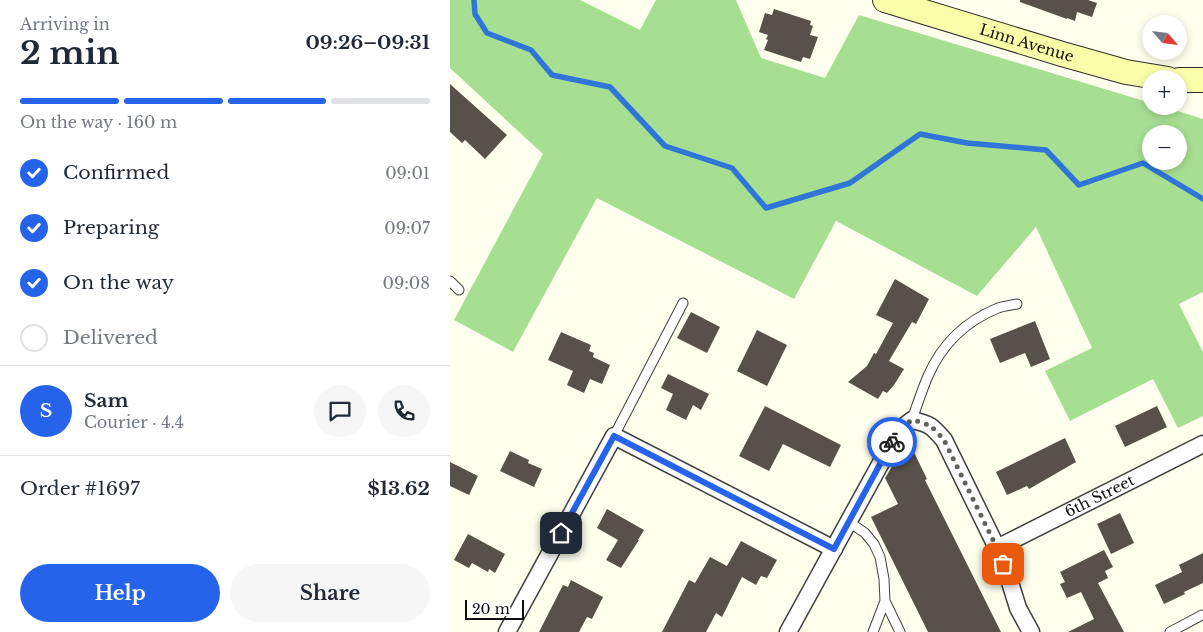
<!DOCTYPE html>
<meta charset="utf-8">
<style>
body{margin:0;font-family:"Libre Baskerville",serif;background:#f6f6f7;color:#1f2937;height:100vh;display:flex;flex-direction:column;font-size:19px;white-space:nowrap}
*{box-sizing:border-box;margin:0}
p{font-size:16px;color:#747a83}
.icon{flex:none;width:28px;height:28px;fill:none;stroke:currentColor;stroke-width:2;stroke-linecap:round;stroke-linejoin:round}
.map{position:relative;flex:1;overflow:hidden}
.details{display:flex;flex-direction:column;background:#fff;width:450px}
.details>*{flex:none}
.needle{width:32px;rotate:118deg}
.controls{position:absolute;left:692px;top:15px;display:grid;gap:10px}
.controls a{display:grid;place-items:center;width:45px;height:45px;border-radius:50%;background:#fff;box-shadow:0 2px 8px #0003;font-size:25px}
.scale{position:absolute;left:15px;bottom:12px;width:59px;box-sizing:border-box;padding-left:5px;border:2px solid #0d0d0d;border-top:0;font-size:14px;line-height:18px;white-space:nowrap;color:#0d0d0d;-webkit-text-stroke:4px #fff;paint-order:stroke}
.pin{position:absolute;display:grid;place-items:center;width:42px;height:42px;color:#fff;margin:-21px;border-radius:10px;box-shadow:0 2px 8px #0006}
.courier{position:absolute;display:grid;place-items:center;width:50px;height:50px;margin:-25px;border:4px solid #2563eb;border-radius:50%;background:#fff;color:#222;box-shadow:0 1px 6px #0007}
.head em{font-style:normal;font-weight:700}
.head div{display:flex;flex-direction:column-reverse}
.head{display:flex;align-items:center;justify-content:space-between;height:85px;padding:0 20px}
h1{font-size:32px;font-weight:700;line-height:38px}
.bar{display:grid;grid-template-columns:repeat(4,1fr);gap:8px 5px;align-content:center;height:60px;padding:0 20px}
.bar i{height:6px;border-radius:4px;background:#e0e1e3}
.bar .active{background:#2563eb}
.bar p{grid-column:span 4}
.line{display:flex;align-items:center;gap:12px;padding:0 20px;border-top:1px solid #e0e1e3}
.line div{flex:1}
.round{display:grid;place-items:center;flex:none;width:52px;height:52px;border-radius:26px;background:#f6f6f7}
ol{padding:0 20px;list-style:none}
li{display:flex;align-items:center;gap:15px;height:55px}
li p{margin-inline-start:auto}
li .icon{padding:5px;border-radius:50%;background:#2563eb;color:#fff;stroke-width:4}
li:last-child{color:#747a83}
li i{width:28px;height:28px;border:2px solid #e0e1e3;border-radius:50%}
.primary-button{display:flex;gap:10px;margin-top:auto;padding:10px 20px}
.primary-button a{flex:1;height:58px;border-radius:30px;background:#2563eb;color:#fff;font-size:20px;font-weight:700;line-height:58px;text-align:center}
.primary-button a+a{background:#f6f6f7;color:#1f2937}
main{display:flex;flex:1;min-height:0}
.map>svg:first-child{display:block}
</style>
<main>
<section class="details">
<div class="head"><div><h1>2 min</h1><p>Arriving in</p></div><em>09:26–09:31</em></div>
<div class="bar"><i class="active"></i><i class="active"></i><i class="active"></i><i></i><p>On the way · 160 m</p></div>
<ol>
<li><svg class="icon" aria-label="check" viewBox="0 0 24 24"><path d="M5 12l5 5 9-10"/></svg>Confirmed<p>09:01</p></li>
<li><svg class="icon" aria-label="check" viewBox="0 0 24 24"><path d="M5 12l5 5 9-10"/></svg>Preparing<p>09:07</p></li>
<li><svg class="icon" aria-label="check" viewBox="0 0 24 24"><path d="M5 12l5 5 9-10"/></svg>On the way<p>09:08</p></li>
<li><i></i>Delivered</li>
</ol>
<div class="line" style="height:90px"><b class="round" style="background:#2563eb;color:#fff">S</b><div><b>Sam</b><p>Courier · 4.4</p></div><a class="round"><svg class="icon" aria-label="chat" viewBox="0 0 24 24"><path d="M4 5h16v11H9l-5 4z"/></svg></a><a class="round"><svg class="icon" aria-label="phone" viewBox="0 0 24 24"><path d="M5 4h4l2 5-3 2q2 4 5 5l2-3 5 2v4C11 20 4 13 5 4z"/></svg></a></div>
<div class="line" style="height:65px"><div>Order #1697</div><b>$13.62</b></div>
<div class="primary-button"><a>Help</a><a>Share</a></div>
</section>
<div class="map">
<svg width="753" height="632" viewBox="0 0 753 632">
<rect width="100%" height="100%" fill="#ffe"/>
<!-- forest -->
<path fill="#a7df92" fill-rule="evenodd" d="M0 0H130L190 30 206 0H286L311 58 375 78 409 15 701 103V106H712L753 119V292L729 304 753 352V416L728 428 703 379 620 421 595 371 642 348 586 227 527 296 386 221 344 299 147 198 63 352 4 320 93 154 0 68ZM701 134H729V161H701Z"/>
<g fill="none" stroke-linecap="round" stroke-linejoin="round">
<!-- stream -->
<path stroke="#2f76d8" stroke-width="5.5" d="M24 0 25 14 37 33 81 50 102 75 160 87 215 146 282 168 316 208 400 183 470 134 517 143 596 150 629 185 693 163 753 199"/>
</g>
<!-- building -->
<path fill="#575149" d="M570 0H638L647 3 642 17 627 12 625 21 617 18V19L570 2Z
M324 9 361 21 360 25 363 26 360 35 368 37 360 59 353 57 351 62 314 50 318 40 316 39 318 35 309 32 315 13 322 15Z
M0 84 57 135 35 159 15 140 12 143 0 132Z
M445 279 479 299 466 324 462 322 439 361 454 369 444 385 437 393 433 391 428 399 398 382 417 366 424 353 426 354 443 323 426 315Z
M241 312 270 327 257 353 227 338Z
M585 321 600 359 581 367 575 353 550 363 540 339Z
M307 330 337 345 317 386 287 371Z
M111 332 141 345 139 351 144 353 143 357 160 365 152 384 140 379 134 393 117 385 123 371 98 360Z
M218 374 259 394 251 410 243 405 236 420 216 410 223 394 211 388Z
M315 406 391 445 380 467 333 444 319 471 289 456Z
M707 406 717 427 675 447 665 426Z
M615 438 626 462 579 489 577 486 557 495 546 472Z
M458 440 477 479 475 480 551 632H478L421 517 448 504 435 478Z
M60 451 79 460 78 463 92 469 84 487 50 471Z
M0 462 28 476 19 495 0 486Z
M157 509 194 530 188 540H189L171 568 156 560 168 540 147 528Z
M670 513 684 543 661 554 647 524Z
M18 534 55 554 45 573 39 569 38 572 22 563 19 568 4 560Z
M291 541 327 560 317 578 311 576 306 585 292 577 272 617 266 613 256 632H212L239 580 245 583 260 557 277 566Z
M654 550 663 567 655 571 658 578 648 583 674 632H618L644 619 631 592 617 598 610 584 615 582 610 572Z
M753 553V583L734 592 735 594 714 604 705 585 732 572 729 565Z
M121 580 153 597 142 619 137 617 129 632H89L113 585 118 587Z"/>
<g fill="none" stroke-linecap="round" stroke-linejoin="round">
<defs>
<path id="service" d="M0 281 9 290
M462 420C467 405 472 390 478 376 492 344 516 321 548 308 554 306 561 305 567 304
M164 436 233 303
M399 522 415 533 424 544 430 557 434 579 435 601 423 632
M435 601 450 632
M720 632 752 615"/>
<g id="minor">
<path id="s1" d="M547 548 753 444"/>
<path d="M57 632 164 436 384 549"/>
<path d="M338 632 444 439 453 427 462 420C480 424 482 426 494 440L547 548 559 579 568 608 581 632"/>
</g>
<g id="secondary">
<path id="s2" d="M435 0 612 54 676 72 718 79"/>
<path d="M729 80H753"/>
</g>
</defs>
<!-- service casing -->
<use href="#service" stroke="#404040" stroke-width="11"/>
<!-- minor casing -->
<use href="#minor" stroke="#404040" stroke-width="19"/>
<!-- secondary casing -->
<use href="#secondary" stroke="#2f2f2f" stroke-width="26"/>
<!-- service -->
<use href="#service" stroke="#fff" stroke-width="9"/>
<!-- minor -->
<use href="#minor" stroke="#fff" stroke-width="16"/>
<!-- secondary -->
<use href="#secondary" stroke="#f9ffa9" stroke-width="24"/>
</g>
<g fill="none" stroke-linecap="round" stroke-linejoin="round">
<!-- done -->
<path stroke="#62625c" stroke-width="5" stroke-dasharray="0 9" d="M442 442 452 427 462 420C480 424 482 426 494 440L547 548 553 564"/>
<!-- route -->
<path stroke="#2563eb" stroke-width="6" d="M111 533 164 436 384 549 442 442"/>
</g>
<g text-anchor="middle" stroke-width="5" stroke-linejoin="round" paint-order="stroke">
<!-- street labels -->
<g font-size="15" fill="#0d0d0d" stroke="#fff">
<text dy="5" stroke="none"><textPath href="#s2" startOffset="148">Linn Avenue</textPath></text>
<text dy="5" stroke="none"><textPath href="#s1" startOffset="115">6th Street</textPath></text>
</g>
</g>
</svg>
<div class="controls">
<a><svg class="needle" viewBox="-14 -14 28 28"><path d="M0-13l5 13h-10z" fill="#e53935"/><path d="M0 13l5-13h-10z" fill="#747a83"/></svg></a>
<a>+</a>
<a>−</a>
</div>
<div class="scale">20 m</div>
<div class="pin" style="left:553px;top:564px;background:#ea580c"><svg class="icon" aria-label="bag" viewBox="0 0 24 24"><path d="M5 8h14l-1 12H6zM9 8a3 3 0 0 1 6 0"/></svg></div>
<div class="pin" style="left:111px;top:533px;background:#1f2937"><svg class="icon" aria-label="home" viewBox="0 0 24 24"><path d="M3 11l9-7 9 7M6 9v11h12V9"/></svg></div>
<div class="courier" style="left:442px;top:442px"><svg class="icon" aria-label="bike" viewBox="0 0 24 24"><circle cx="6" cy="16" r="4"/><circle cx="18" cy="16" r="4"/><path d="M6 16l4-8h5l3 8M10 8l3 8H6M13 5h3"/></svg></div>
</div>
</main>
